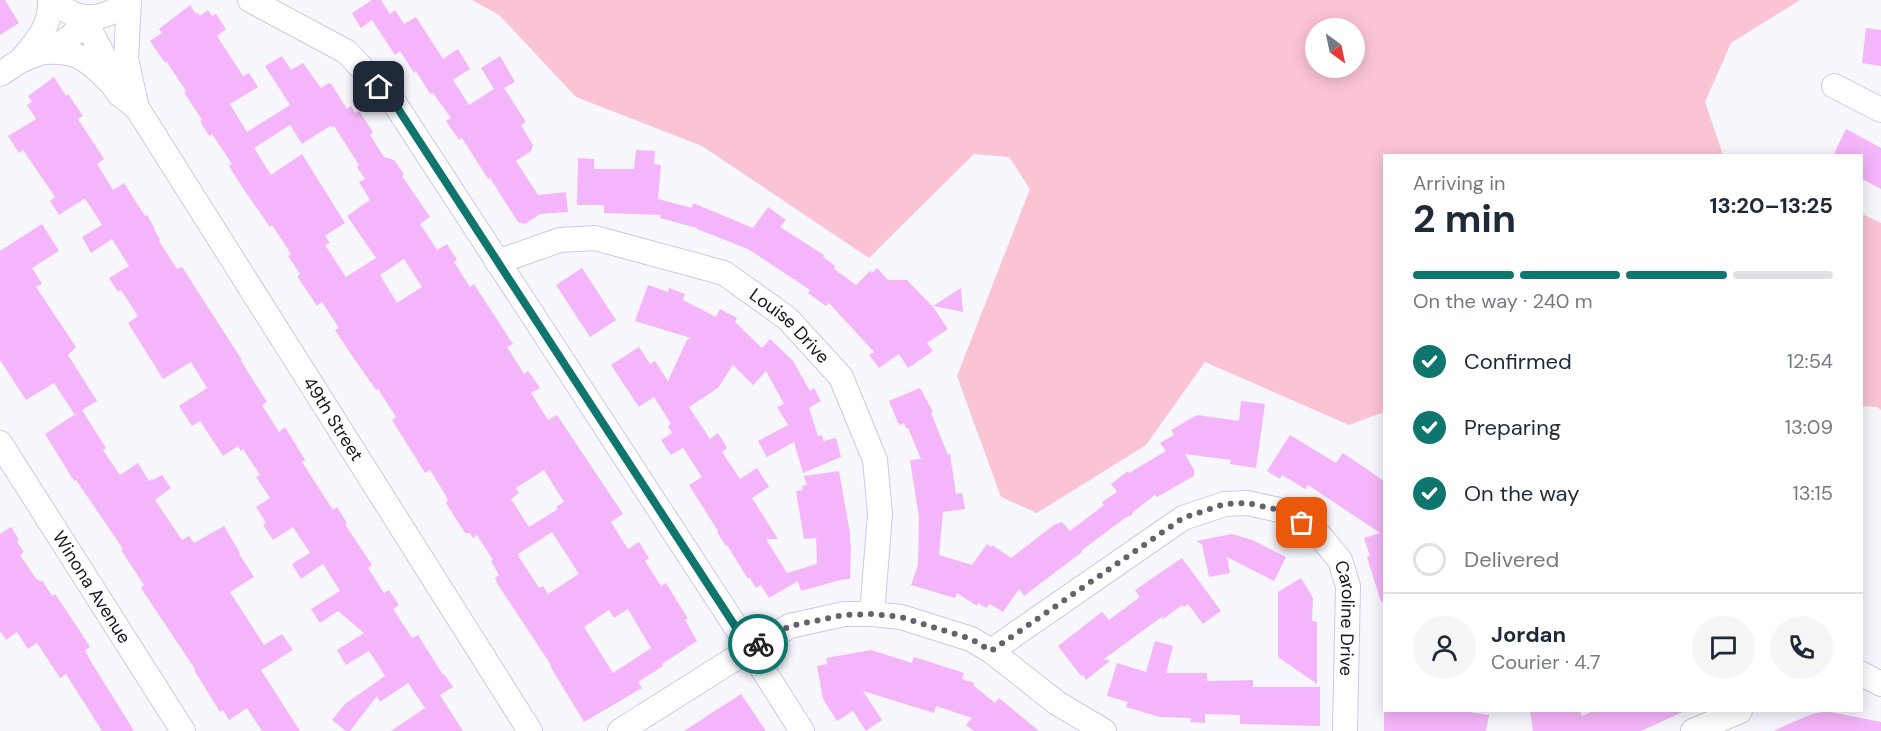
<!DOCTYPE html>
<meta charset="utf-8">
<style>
body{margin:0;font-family:"DM Sans",sans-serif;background:#f6f6f7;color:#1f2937;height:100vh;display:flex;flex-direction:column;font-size:22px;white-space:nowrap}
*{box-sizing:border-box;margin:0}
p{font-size:20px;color:#747a83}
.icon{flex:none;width:33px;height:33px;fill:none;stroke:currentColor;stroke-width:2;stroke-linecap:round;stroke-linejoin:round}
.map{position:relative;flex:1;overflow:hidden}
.panel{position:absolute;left:1383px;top:154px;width:480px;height:558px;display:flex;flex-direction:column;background:#fff;border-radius:0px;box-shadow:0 3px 15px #0003}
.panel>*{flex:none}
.needle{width:39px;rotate:147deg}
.tools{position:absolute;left:1305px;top:18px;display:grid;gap:12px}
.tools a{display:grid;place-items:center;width:60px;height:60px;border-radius:50%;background:#fff;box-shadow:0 3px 15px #0003;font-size:30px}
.pin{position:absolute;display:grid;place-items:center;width:51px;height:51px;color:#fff;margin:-26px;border-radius:12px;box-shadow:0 3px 9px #0006}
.courier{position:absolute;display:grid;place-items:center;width:60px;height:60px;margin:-30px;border:4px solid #0f766e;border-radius:50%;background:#fff;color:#222;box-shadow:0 2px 8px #0007}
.headline em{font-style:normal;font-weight:700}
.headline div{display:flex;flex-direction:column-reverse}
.headline{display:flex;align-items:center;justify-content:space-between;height:102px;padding:0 30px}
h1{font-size:39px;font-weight:700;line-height:45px}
.bar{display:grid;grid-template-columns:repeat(4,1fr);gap:9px 6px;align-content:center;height:72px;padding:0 30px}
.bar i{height:8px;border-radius:4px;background:#e0e1e3}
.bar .current{background:#0f766e}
.bar p{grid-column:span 4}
.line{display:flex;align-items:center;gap:15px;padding:0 30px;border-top:2px solid #e0e1e3}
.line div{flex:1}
.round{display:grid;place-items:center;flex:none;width:63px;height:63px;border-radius:32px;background:#f6f6f7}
ol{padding:0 30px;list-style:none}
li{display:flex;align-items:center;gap:18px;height:66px}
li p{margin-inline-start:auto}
li .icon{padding:6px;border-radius:50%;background:#0f766e;color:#fff;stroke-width:4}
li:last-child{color:#747a83}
li i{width:33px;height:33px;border:3px solid #e0e1e3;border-radius:50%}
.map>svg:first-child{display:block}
</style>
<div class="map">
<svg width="1881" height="731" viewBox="0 0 1881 731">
<rect width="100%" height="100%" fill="#f8f7fe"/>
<!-- green -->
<path fill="#fbc4d5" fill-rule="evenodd" d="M472 0H1800L1731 43 1705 102 1723 155 1725 156H1384V412L1349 425 1205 362 1146 445 1037 513 1001 497 957 376 1030 189 1009 157 974 154 869 258 702 146 576 97 499 15ZM1354 28V68H1316V28Z
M1862 214 1881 223V410L1877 407 1862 406Z"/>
<!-- building -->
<path fill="#f5b5fa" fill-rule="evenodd" d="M0 0H5L19 23 0 35Z
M372 0H381L390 14 395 10 404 24 416 17 443 59 458 49 470 69 453 80 469 105 494 89 481 68 500 56 515 82 504 88 526 122 521 125 533 145 531 151 516 161 538 195 566 192 568 212 540 214 525 224 518 222 490 178 488 179 462 138 459 140 446 121 451 118 433 93 430 94 416 71 414 73 400 51 395 55 372 20 361 28 352 13Z
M190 5 196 14 198 13 200 16 208 10 212 16 216 14 226 29 217 36 243 76 249 73 258 87 230 104 247 132 290 105 265 66 282 56 291 70 303 63 321 88 329 83 332 85 347 109 351 106 355 113 359 111 373 132 370 135 384 157 394 160 404 174 402 176 430 217 420 224 437 250 447 244 457 260 454 262 470 287 474 284 513 344 507 347 524 374 528 371 540 388 531 393 548 420 557 415 623 514 611 522 628 549 639 542 649 558 645 561 661 586 666 583 688 619 685 620 697 641 662 664 663 666 638 682 642 688 584 722 550 666 551 665 497 583 495 578 499 575 491 561 493 560 477 535 473 538 470 533H465L446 503 448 501 446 496 430 470 425 473 392 420 396 417 378 389 376 390 348 350 335 330 339 328 322 302 317 306 297 276 300 274 288 256 291 254 272 225 270 227 242 187 229 166 232 164 212 134 209 136 200 121 202 120 184 92 186 91 166 61 165 63 150 41 162 33 159 29ZM290 125 302 144 330 126 332 127 334 126 359 165 357 167 365 179 359 182 370 200 347 216 376 258 346 277 325 245 330 243 325 236 345 223 302 154 271 175 254 148ZM404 259 422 287 397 303 380 275ZM544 470 564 502 556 507 558 509 529 527 511 499 519 493 516 488ZM552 532 579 574 548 594 543 586 539 588 519 557 520 556 518 554ZM628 609 651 648 613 673 584 627 609 610 614 618Z
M1866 28 1881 30V66L1862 63Z
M54 77 66 96 68 94 83 116 78 119 104 159 97 164 113 190 124 183 145 216 147 215 155 229H154L160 240 159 241 177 269 182 267 242 360 241 361 267 402 262 405 279 432 285 427 305 460 302 462 333 510 337 507 347 523 345 524 372 565 368 568 384 593 389 590 399 605 393 609 412 638 418 635 443 675 444 674 453 687 440 695 463 731H391L425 708 408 683 380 702 377 696 350 731H346L332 720 345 704 385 676 369 651 346 665 337 650 364 633 338 611 320 623 311 609 340 591 323 564 301 579 292 564 310 553 293 527 273 540 263 525 266 523 256 507 270 498 256 477 260 475 243 449 241 451 238 446 223 456 200 421 192 426 179 406 207 388 191 362 163 379 128 323 138 316 121 290 118 292 109 278 129 266 112 239 91 253 82 237 102 225 86 200 84 199 59 215 50 201 55 197 23 150 19 153 8 136 36 119 27 105 32 102 28 96Z
M1846 129 1881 148V189L1862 179V156H1833Z
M636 150 655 151 654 164 661 165 658 199 692 208 693 203 753 228 768 207 786 220 780 227 824 255 823 257 835 266 834 269 856 285 870 271 872 273 877 268 888 280H907L933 307 948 329 927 343 933 351 908 368 899 354 879 368 869 355 874 352 829 303 826 306 808 293 810 290 748 249 697 229V228L660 218 661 215 604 213V205H577L578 158 594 159V169H634Z
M42 224 59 251 32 268 42 284 36 287 76 347 68 355 97 401 82 410 106 448 103 450 120 475 138 463 149 481 152 479 153 480 162 475 171 488 155 500 182 540 189 536 194 543 224 526 240 553 239 554 254 577 230 592 264 645 282 634 293 650 261 670 300 731H262L247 708 229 720 223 710 220 712 194 670 195 669 141 588 144 585 121 550 123 549 85 493 76 480 74 481 45 434 80 411 75 415 54 383 26 400 0 360V251Z
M582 268 616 320 590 337 556 285Z
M648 285 668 292 669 288 685 294 683 300 716 317 720 309 737 318 735 322 762 348 770 339 793 361 810 391 814 388 821 401 809 408 818 436 822 435 823 441 836 438 841 457 803 473 794 442 767 457 758 441 788 425 777 407 784 404 766 371 753 385 733 365 718 388 689 407 710 439 718 433 727 448 722 452 740 479 757 468 769 487 752 498 778 539H766L787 573 817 564 816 538 804 539 796 491 803 490 802 486 807 485 804 476 839 471 850 533V543H851L850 579 840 580 801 591 798 581 769 598 761 585 756 588 749 577 748 579 727 545 726 546 717 532 718 531 689 485 702 477 683 448 671 455 661 440 672 433 668 426 671 424 654 397 639 407 611 365 639 347 650 364 655 361 668 381 687 340 691 338 635 321Z
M961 288 963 312 933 306Z
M920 388 933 412 931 413 948 455 950 454 956 494 962 493 965 509 943 512 939 555 972 565 987 544 991 547 992 545 1011 558 1054 525 1062 522 1070 531 1104 505 1102 502 1117 492 1111 484 1128 471 1129 473 1166 451 1160 443 1174 435 1171 430 1197 415 1239 421 1241 401 1265 404 1256 468 1230 464 1231 460 1185 454 1194 470V476L1157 497 1155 495 1134 511 1132 515 1125 518 1081 551 1082 552 1024 596 1019 589 1003 612 990 604 986 608 978 603 977 606 957 593 955 598 911 585 918 565 919 517 910 460 921 459 908 428H906L904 423 899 425 889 401Z
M1290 435 1336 463 1343 453 1384 481V601L1381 602 1367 557 1370 556 1364 538 1380 533 1308 485 1305 489 1282 475 1280 479 1267 471Z
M11 527 19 540 17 542 24 552 20 555 37 580 38 579 40 582 42 580 52 596 55 594 76 625 90 647 85 650 90 660 134 731H102L66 674 60 678 37 643 28 649 17 632 6 640 0 631V534Z
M1232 534 1252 540 1286 557 1274 581 1227 557 1230 573 1209 577 1202 544 1196 541Z
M1182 558 1221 611 1203 624 1188 604 1184 607 1182 605 1162 620 1163 616 1104 659 1110 661 1086 680 1083 675 1081 676 1058 646 1102 612 1109 620 1140 597 1135 590Z
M1301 578 1313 598 1312 621 1317 622V684L1278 657V592Z
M1155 641 1173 646 1166 673H1207V681L1253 680V687H1320V726L1240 724V715L1205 714V723L1190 722 1191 718 1160 717 1126 707 1128 702 1107 696 1117 663 1146 672Z
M871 650 912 663 914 657 964 673 962 679 974 683V686L995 703 999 698 1039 731H974L966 725 972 718 936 706 934 713 863 691 882 720 866 731 853 711 837 721 823 699 817 666 827 664 826 658Z
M741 694 766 731H684Z
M1384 711H1462L1489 715 1486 731H1384Z
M1530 711H1580L1582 716 1593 711H1685L1641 731H1533Z
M1826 711 1881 722V731H1773L1812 714Z"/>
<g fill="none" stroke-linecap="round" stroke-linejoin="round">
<defs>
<g id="minor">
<path d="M54 0C77 25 106 21 129 0"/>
<path id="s1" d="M129 0 126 59 137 108 530 731"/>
<path d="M250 0 347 52 395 104 736 627 802 731"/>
<path d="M90 18 91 32 105 59 112 84 119 94 137 108"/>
<path d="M47 52C78 50 89 61 110 82"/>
<path d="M21 60C37 41 51 26 50 0"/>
<path d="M0 74C7 70 13 65 20 61 47 49 72 44 87 17"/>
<path d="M1834 86 1881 110"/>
<path id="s2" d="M497 262 560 240 595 238 724 273 787 318 841 377 875 460 880 514 872 614"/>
<path id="s3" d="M0 443 183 731"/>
<path id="s4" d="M991 651 1183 518 1225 504 1247 503 1284 511 1320 536 1340 560 1348 586 1345 731"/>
<path d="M1862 674 1881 684"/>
<path d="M620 731 750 649 790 626 844 614H872L901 617 971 639 991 651 1057 703 1104 731"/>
<path d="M1693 731 1740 711"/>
</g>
</defs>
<!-- minor casing -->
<use href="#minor" stroke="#ccc9e8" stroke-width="26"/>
<!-- minor -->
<use href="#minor" stroke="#fff" stroke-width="24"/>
</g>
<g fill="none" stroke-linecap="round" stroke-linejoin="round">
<!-- done -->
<path stroke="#64636c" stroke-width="6" stroke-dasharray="0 10.8" d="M758 644 790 626 844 615 872 614 901 617 971 639 991 651 1183 518 1225 504 1247 503 1284 511 1302 523"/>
<!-- route -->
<path stroke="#0f766e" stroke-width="8" d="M379 87 395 104 750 649 758 644"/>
</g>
<g text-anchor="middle" stroke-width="5" stroke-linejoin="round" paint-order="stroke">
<!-- street labels -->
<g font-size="18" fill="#15131e" stroke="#fff">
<text dy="6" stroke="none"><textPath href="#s2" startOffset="320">Louise Drive</textPath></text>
<text dy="6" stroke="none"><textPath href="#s1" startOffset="477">49th Street</textPath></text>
<text dy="6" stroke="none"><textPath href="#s3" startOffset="171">Winona Avenue</textPath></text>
<text dy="6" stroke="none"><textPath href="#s4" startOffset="472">Caroline Drive</textPath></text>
</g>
</g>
</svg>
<div class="tools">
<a><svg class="needle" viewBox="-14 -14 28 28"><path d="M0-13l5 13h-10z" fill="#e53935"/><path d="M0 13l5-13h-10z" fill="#747a83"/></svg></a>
</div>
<div class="pin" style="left:1302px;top:523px;background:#ea580c"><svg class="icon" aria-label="bag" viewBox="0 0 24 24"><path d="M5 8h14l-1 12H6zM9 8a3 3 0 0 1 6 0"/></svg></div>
<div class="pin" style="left:379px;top:87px;background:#1f2937"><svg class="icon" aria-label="home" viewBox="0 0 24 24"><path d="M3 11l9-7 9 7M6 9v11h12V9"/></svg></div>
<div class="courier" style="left:758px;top:644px"><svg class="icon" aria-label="bike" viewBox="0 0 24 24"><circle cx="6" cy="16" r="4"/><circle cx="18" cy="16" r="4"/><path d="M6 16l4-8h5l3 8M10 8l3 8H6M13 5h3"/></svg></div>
<section class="panel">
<div class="headline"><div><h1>2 min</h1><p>Arriving in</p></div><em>13:20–13:25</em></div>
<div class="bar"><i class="current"></i><i class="current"></i><i class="current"></i><i></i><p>On the way · 240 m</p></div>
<ol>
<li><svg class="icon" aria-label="check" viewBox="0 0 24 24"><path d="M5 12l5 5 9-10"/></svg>Confirmed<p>12:54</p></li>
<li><svg class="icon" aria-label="check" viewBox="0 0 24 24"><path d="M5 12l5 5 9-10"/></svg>Preparing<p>13:09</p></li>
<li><svg class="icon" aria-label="check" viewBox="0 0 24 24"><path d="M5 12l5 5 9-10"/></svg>On the way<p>13:15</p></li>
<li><i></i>Delivered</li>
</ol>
<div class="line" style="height:108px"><a class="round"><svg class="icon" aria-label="person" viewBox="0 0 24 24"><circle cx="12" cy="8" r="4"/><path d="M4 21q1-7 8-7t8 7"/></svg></a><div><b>Jordan</b><p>Courier · 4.7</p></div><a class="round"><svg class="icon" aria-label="chat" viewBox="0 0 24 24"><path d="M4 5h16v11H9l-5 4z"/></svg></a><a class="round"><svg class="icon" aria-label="phone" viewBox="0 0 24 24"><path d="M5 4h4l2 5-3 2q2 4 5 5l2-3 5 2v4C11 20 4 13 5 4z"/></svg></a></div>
</section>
</div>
